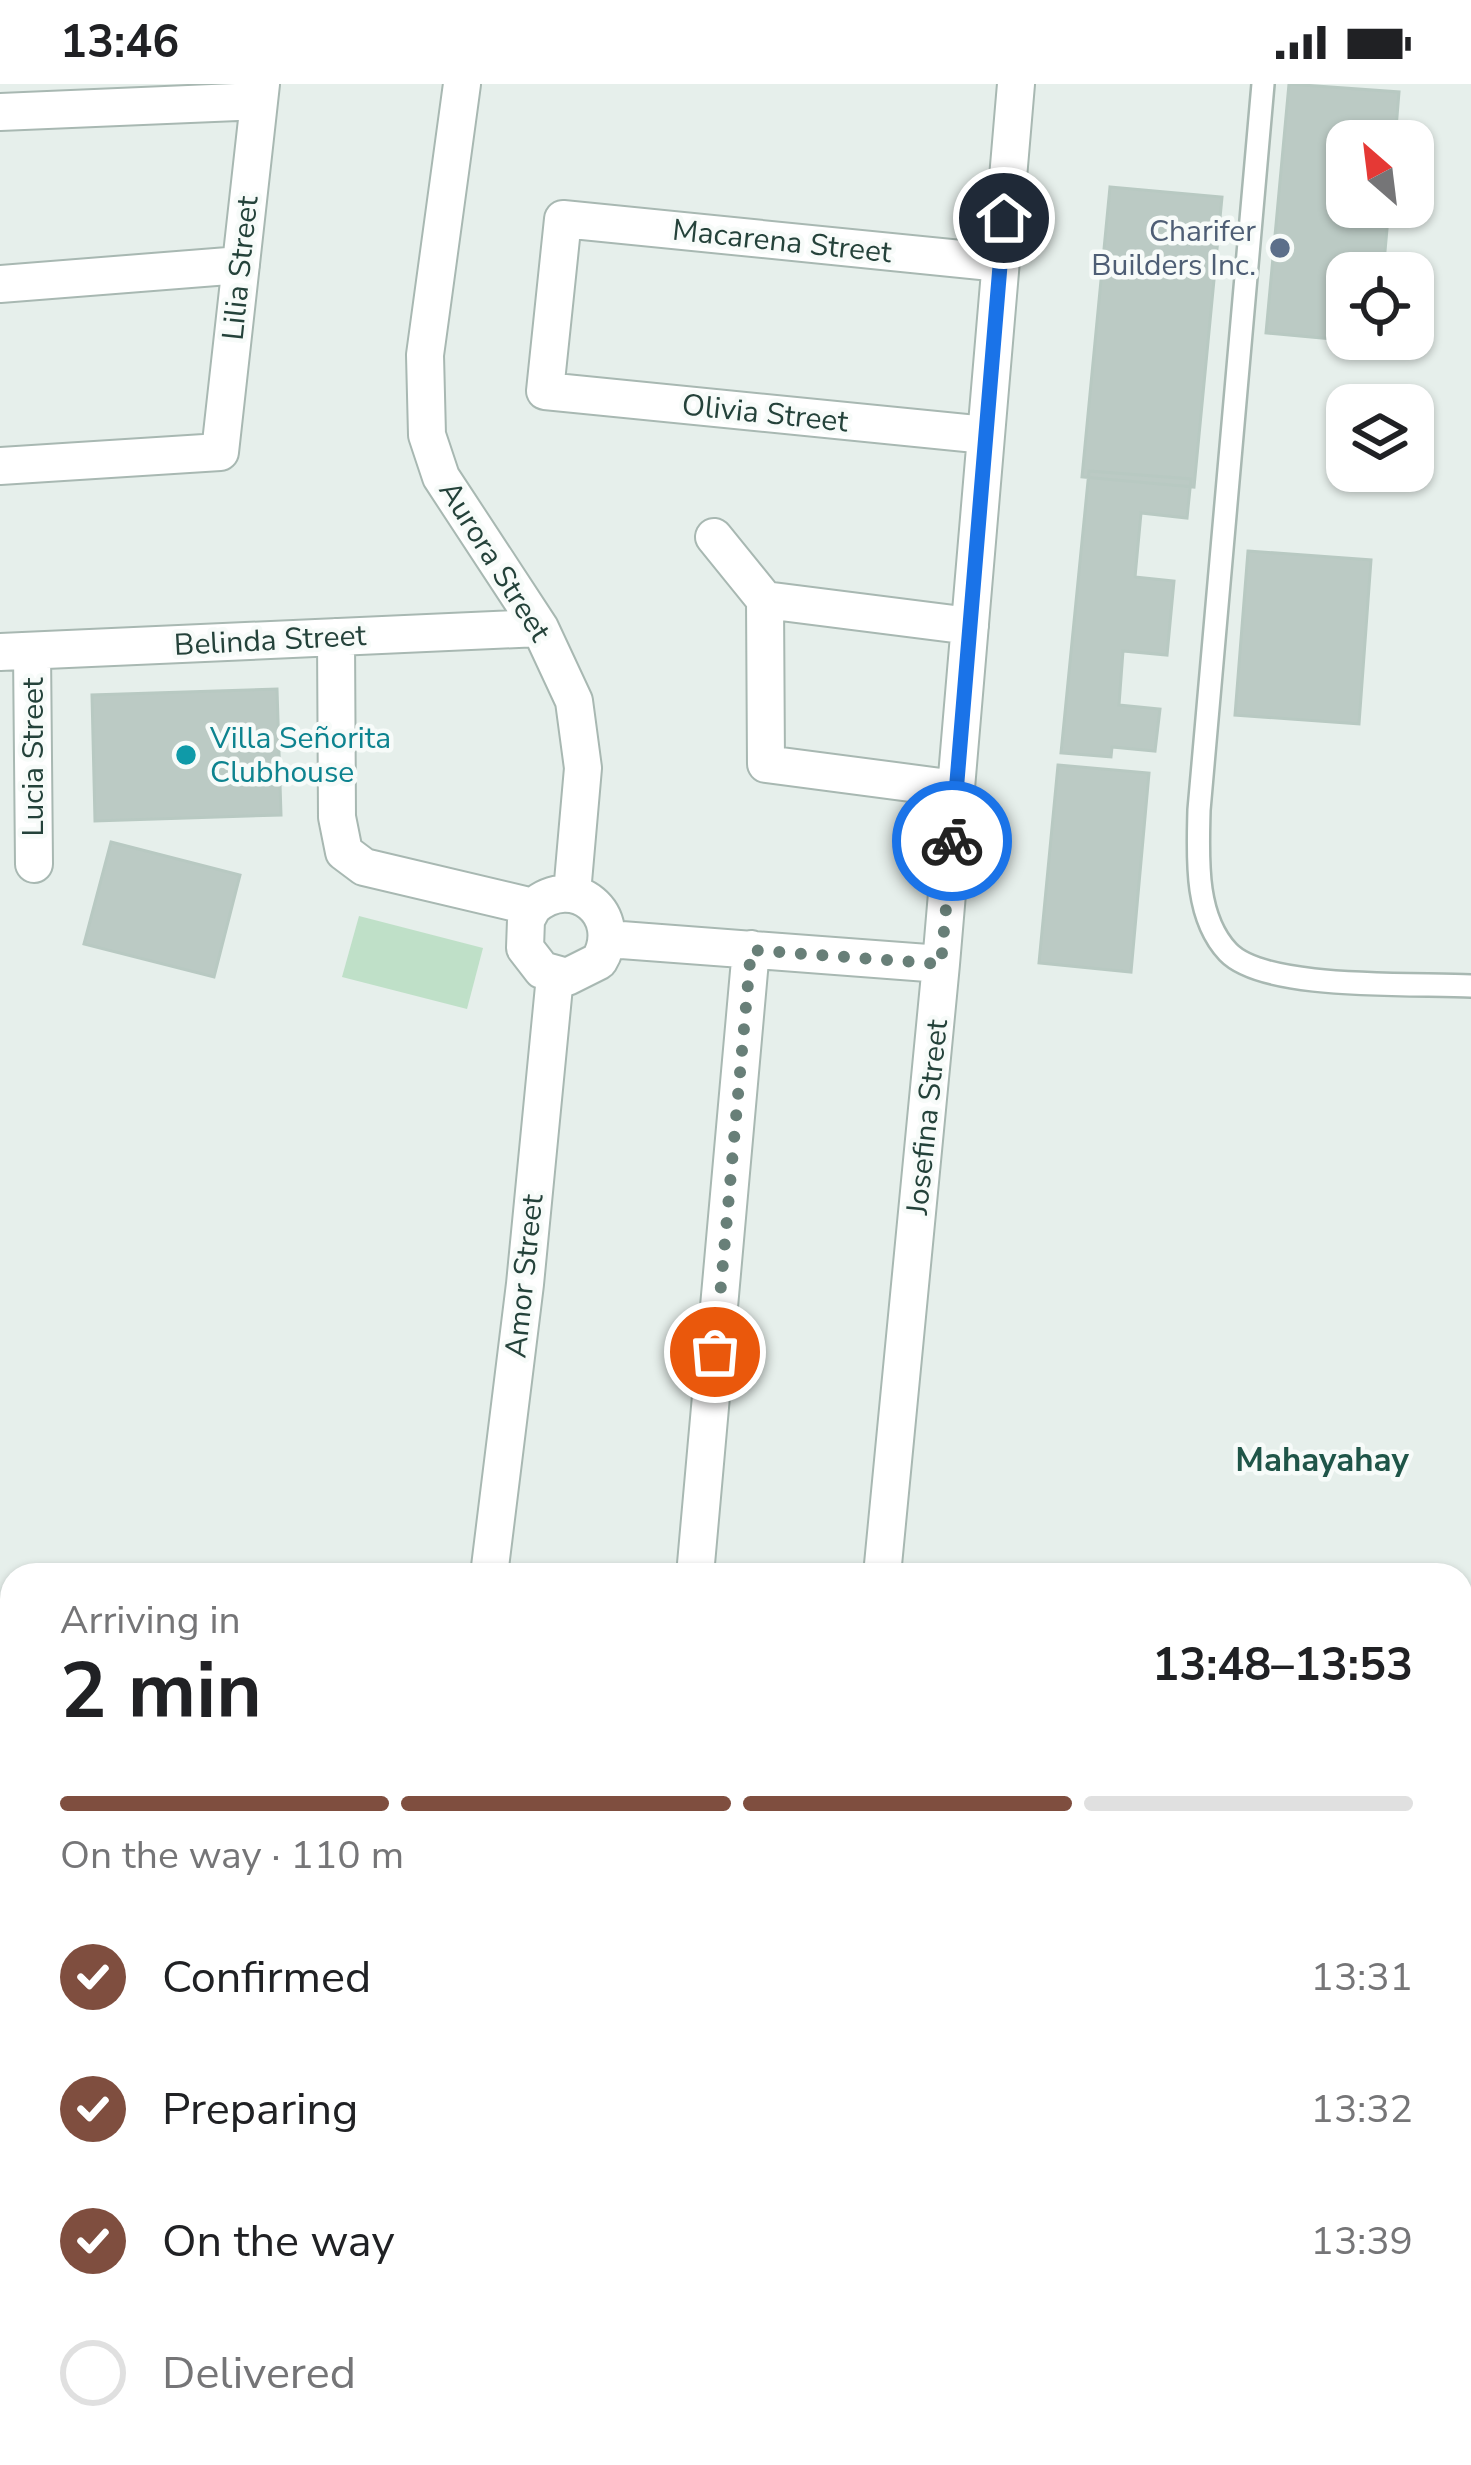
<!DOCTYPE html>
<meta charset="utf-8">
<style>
body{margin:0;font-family:"Nunito Sans",sans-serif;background:#f6f6f6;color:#202124;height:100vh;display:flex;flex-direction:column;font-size:45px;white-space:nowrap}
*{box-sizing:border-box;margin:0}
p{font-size:39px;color:#757577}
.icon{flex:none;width:66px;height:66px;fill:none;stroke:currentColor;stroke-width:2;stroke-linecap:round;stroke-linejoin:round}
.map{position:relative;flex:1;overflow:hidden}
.panel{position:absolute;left:0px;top:1479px;width:1473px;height:903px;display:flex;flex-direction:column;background:#fff;border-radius:36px 36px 0 0;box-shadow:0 3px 9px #0004}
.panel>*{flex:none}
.needle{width:78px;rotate:332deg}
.tools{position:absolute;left:1326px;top:36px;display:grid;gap:24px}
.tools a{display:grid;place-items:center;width:108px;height:108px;border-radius:24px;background:#fff;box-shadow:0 3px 9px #0004;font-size:60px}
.pin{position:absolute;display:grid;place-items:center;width:102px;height:102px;color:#fff;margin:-51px;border:6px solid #fff;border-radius:50%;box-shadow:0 3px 12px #0007}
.courier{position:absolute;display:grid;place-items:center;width:120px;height:120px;margin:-60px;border:9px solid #1a73e8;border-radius:50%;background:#fff;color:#222;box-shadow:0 3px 15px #0007}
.head em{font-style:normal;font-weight:700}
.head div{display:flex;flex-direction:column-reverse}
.head{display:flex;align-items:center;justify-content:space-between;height:204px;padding:0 60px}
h1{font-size:78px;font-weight:700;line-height:90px}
.bar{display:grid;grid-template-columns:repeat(4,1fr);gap:18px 12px;align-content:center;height:144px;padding:0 60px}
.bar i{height:15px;border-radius:9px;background:#e0e0e0}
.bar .active{background:#7f4e3f}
.bar p{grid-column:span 4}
ol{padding:0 60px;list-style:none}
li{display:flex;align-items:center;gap:36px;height:132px}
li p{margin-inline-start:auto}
li .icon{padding:12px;border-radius:50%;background:#7f4e3f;color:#fff;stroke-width:4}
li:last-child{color:#757577}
li i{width:66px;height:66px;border:6px solid #e0e0e0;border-radius:50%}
.status{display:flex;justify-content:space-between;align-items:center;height:84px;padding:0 60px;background:#fff;direction:ltr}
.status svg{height:33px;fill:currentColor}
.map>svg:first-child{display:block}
</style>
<div class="status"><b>13:46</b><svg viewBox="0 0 49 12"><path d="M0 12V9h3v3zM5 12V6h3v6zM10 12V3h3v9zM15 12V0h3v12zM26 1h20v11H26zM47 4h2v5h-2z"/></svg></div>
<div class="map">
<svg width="1471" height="2381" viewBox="0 0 1471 2381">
<rect width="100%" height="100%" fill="#e6efeb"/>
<!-- built -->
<path fill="#d4dfda" d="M1471 2261V2381H1408L1414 2370H1461V2280Z"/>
<!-- green -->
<path fill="#bfe0c8" d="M359 832 483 864 467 925 342 893Z"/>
<!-- building -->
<path fill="#bbcac4" stroke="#b8c9c2" stroke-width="3" d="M1289 0 1399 8 1395 57H1347V123H1389L1383 189H1347V255H1377V259L1266 249Z
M1110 103 1222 113 1194 403 1082 393Z
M1089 387 1191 395 1187 434 1141 429 1135 493 1174 497 1167 571 1123 567 1119 621 1160 625 1155 667 1112 663 1111 673 1061 669Z
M1248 467 1371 476 1359 640 1235 631Z
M277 605 281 731 95 737 92 611Z
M1058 681 1149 689 1131 888 1039 879Z
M111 758 240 791 214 893 84 860Z"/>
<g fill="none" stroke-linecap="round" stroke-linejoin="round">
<defs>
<path id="lane" d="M1263 0 1199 726C1198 772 1194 832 1228 868 1265 907 1416 899 1471 902"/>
<path id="street" d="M462 0 425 271 427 351 441 393 540 544 574 617 583 684 572 809
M0 28 259 17
M0 200 241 181
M986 351 545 307 563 135 1001 179
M0 382 220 368 261 0
M714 453 765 516 766 680 956 705
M765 516 970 542
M336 553 337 733 344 768 364 783 533 823C574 787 626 831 599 877L567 893 542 886 525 864 526 836 533 823
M32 567 34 780
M0 568 540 544
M608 855 941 880
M489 1491 525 1200 555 892
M695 1491 751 865
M882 1491 941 880 1016 0
M1461 1738H1471
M0 1779 12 1786"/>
<path id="highway" d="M1461 2083 1471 2064
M1302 2381 1308 2370"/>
</defs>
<!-- lane casing -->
<use href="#lane" stroke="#a8b8b2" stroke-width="26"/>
<!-- street casing -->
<use href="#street" stroke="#a8b8b2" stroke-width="40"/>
<!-- highway casing -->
<use href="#highway" stroke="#c2cac8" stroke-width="40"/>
<!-- lane -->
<use href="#lane" stroke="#fff" stroke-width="21"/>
<!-- street -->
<use href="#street" stroke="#fff" stroke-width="36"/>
<!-- highway -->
<use href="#highway" stroke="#2f6f62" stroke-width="36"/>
</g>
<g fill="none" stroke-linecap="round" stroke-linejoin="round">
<!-- done -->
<path stroke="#687f78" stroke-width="12" stroke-dasharray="0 21.6" d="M715 1268 751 866 941 880 952 757"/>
<!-- route -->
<path stroke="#1a73e8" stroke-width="15" d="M952 757 1004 134"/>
</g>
<!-- markers -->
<circle fill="#5c6f8a" stroke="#f7fbf9" stroke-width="4.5" cx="1280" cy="164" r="12"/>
<circle fill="#0f9aa8" stroke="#f7fbf9" stroke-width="4.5" cx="186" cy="671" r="12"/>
<g text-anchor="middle" stroke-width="9" stroke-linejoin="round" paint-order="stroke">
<!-- service labels -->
<g font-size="30" fill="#4e5e75" stroke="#f7fbf9" text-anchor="end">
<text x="1256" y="157">Charifer<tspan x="1256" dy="34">Builders Inc.</tspan></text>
</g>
<!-- street labels -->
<g font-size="30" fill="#24423a" stroke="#f7fbf9">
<text transform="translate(782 157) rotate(6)" y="10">Macarena Street</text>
<text transform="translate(240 184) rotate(-84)" y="10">Lilia Street</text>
<text transform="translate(765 329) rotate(6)" y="10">Olivia Street</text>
<text transform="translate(495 477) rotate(58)" y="10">Aurora Street</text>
<text transform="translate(270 556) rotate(-3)" y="10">Belinda Street</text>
<text transform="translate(33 673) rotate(-90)" y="10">Lucia Street</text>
<text transform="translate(927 1033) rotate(-84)" y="10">Josefina Street</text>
<text transform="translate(524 1192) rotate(-84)" y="10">Amor Street</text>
</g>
<!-- culture labels -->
<g font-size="30" fill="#0d838f" stroke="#f7fbf9" text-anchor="start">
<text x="210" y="664">Villa Señorita<tspan x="210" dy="34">Clubhouse</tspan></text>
</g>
<!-- neighbourhood labels -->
<g font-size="33" font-weight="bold" fill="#1f5548" stroke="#f7fbf9">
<text x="1322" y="1387">Mahayahay</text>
</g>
</g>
</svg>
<div class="tools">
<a><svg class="needle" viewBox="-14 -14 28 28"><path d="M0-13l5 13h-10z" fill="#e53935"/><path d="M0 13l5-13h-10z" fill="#757577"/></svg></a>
<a><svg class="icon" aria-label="locate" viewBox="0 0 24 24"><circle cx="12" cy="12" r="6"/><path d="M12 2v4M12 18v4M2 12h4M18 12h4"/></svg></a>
<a><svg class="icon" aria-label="layers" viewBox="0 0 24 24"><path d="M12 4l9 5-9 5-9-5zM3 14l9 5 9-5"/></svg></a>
</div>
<div class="pin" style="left:715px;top:1268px;background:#ea580c"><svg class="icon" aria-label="bag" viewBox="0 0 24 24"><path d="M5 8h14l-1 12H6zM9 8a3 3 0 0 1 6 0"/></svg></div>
<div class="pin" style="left:1004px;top:134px;background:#1f2937"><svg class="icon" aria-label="home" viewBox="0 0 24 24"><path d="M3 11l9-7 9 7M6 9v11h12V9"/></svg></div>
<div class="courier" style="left:952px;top:757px"><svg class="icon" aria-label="bike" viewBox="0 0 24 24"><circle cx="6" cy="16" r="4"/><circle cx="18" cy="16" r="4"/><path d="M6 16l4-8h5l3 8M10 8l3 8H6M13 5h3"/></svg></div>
<section class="panel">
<div class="head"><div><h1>2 min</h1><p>Arriving in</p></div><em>13:48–13:53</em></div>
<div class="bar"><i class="active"></i><i class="active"></i><i class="active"></i><i></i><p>On the way · 110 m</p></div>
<ol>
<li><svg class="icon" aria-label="check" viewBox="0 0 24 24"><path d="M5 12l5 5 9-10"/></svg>Confirmed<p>13:31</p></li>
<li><svg class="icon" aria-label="check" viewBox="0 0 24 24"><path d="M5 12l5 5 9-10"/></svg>Preparing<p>13:32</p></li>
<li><svg class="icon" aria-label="check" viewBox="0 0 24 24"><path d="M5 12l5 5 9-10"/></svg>On the way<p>13:39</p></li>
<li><i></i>Delivered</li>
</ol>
</section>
</div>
